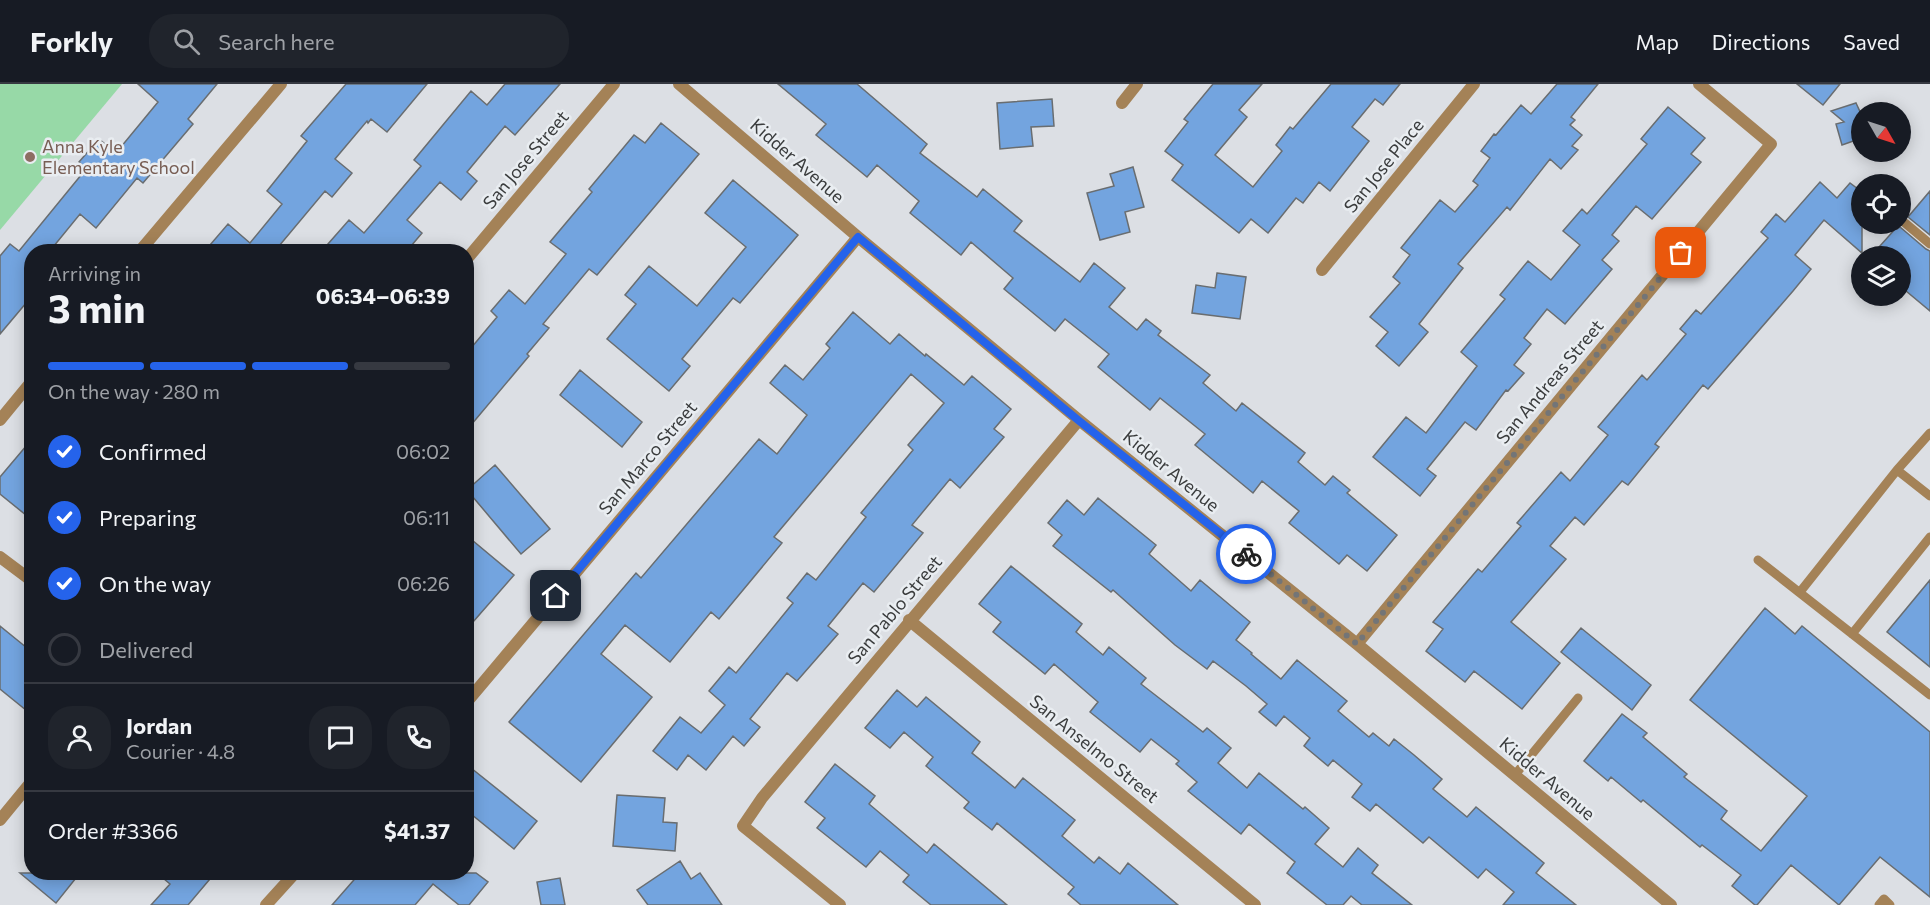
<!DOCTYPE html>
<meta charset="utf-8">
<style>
body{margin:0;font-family:Commissioner,sans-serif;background:#20242c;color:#f1f3f6;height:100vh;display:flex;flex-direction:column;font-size:22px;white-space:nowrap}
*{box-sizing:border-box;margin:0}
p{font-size:20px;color:#9ea1a6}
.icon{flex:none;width:33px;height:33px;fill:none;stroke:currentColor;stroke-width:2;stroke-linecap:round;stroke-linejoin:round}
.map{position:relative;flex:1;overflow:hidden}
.side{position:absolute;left:24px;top:160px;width:450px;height:636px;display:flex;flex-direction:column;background:#171b24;border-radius:24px;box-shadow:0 3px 15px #0003}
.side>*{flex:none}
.needle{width:39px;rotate:129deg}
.controls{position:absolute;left:1851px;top:18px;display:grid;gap:12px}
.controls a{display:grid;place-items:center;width:60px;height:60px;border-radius:50%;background:#171b24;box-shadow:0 3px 15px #0003;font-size:30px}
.pin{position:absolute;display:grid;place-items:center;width:51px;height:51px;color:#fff;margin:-26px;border-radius:12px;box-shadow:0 3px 9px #0006}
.courier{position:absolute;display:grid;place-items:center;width:60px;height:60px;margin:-30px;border:4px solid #2563eb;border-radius:50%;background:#fff;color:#222;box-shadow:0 2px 8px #0007}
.head em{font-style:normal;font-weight:700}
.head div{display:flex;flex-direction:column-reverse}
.head{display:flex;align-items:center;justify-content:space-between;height:102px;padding:0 24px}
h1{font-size:39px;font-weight:700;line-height:45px}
.bar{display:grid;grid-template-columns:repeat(4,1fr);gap:9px 6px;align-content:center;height:72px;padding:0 24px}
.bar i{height:8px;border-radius:4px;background:#363941}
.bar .active{background:#2563eb}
.bar p{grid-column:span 4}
.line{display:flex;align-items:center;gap:15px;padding:0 24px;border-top:2px solid #363941}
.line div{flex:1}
.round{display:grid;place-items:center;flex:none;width:63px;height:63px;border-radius:24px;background:#20242c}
ol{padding:0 24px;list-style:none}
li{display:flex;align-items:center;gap:18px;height:66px}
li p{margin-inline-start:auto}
li .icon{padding:6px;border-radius:50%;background:#2563eb;color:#fff;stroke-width:4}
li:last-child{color:#9ea1a6}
li i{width:33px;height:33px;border:3px solid #363941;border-radius:50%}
header{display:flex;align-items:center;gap:36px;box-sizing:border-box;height:84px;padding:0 30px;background:#171b24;border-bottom:2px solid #363941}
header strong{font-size:28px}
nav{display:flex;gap:33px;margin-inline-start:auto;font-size:21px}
.search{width:420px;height:54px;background:#20242c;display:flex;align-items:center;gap:15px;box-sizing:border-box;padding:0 21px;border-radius:24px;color:#9ea1a6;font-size:22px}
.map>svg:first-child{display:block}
</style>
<header>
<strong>Forkly</strong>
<div class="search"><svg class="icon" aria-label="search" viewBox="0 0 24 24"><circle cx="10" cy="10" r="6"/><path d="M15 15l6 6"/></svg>Search here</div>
<nav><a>Map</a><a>Directions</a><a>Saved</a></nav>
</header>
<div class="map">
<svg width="1930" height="821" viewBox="0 0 1930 821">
<rect width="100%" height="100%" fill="#dcdfe4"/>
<!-- green -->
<path fill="#97d9a7" d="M0 0H122L0 146Z"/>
<!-- building -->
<path fill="#73a4df" stroke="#696d70" stroke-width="1.5" d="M138 0H217L188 35 193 40 143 99 137 94 96 144 80 130 49 168H32V212L0 250V172L10 160 19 167 86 85 79 78 99 55 116 69 158 18Z
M346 0H427L387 48 371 35 368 39 367 37 335 75 352 89 332 113 325 107 274 168H204L228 140 250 159 282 120 267 107 307 57 301 52Z
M505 0H560L515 51 505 42 467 88 477 97 461 116 440 98 407 136 422 149 406 168H338L328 160 349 136 364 149 421 82 414 76 471 7 487 21Z
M778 0H857L927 60 920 69 977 113 983 105 1022 137 1014 147 1080 198 1094 179 1125 204 1109 223 1137 246 1146 235 1161 247 1158 251 1210 291 1203 299 1236 327 1242 319 1305 369 1298 378 1325 401 1333 392 1350 406 1347 409 1397 451 1367 487 1347 471 1339 480 1289 439 1299 427 1262 397 1253 409 1195 361 1205 350 1160 314 1150 326 1098 283 1109 270 1065 235 1055 247 1004 205 1013 194 971 158 961 171 910 129 919 117 877 81 867 93 816 51 826 40Z
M1213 0H1262L1239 26 1247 33 1215 71 1253 103 1282 67 1276 61 1290 43 1293 45 1331 0H1400L1383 21 1375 15 1352 43 1369 57 1330 107 1319 98 1303 119 1296 114 1268 149 1251 135 1239 149 1172 96 1183 81 1165 67 1188 38 1184 35Z
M1557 0H1598L1571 33 1575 36 1570 41 1582 51 1572 62 1578 66 1561 85 1550 75 1510 126 1507 123 1458 180 1463 184 1419 240 1428 248 1399 282 1376 262 1388 248 1370 233 1400 199 1393 193 1410 171 1401 164 1440 116 1455 128 1478 101 1473 97 1490 74 1481 67 1494 50 1496 51 1521 21 1531 30Z
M1797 0H1840L1823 21Z
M1052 15 1054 42 1031 43 1033 62 1000 65 997 19Z
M1856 19 1862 32V54L1842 61 1836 40 1844 38 1831 27Z
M1668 23 1705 54 1691 70 1701 78 1652 135 1636 122 1612 151 1619 157 1602 176 1612 185 1565 240 1547 225 1524 254 1531 260 1514 281 1524 289 1508 307 1506 306 1476 346 1465 338 1427 385 1436 392 1420 412 1373 373 1406 333 1426 349 1477 282 1461 268 1505 215 1500 211 1528 177 1551 196 1580 161 1563 147 1582 125 1587 130 1647 60 1641 55Z
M661 39 699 70 597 191 589 185 543 240 549 244 527 270 529 272 466 347V270L497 233 491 227 509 206 525 220 566 170 550 158 592 108 589 105 634 51 645 59Z
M1133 83 1144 123 1125 128 1130 148 1100 156 1087 109 1114 102 1110 90Z
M733 96 798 151 740 219 733 214 682 275 690 282 669 307 607 255 636 220 625 211 649 182 697 222 746 163 705 129Z
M1820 98 1837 114 1850 99 1862 108V169L1824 136 1795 171 1811 185 1793 207 1708 305 1703 301 1655 360 1659 363 1628 401 1622 397 1584 441 1575 433 1550 462 1566 475 1511 538 1560 579 1522 625 1474 587 1465 598 1426 567 1443 545 1433 538 1478 485 1482 488 1521 442 1517 439 1561 388 1570 397 1608 351 1598 343 1642 291 1647 296 1686 250 1680 245 1696 226 1701 230 1768 154 1761 148 1776 130 1785 138Z
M1930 107V151L1908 133Z
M1900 143 1926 165 1930 167V227L1900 202V172H1871L1896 144 1897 145Z
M1217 189 1246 193 1240 235 1192 229 1196 201 1215 204Z
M853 228 890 260 899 250 925 272 926 270 964 301 972 292 1011 325 994 345 1004 353 960 404 950 395 912 441 923 449 874 508 863 499 828 542 838 550 797 597 787 589 750 635 760 643 744 662 733 652 706 686 688 671 677 686 653 667 680 633 701 649 725 621 709 607 729 583 736 589 793 519 787 514 807 489 816 496 866 433 861 429 913 366 908 361 944 319 911 290 774 453 782 459 719 535 711 528 670 578 625 541 601 570 652 613 581 698 509 638 636 489 641 494 759 355 777 370 807 331 770 299 785 281 803 296 830 264 826 260Z
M580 286 642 338 622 363 560 311Z
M32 355V436L0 410V393Z
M495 381 550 445 521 470 467 406Z
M1098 414 1156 461 1149 470 1191 507 1200 496 1250 538 1236 556 1252 569 1251 570 1281 595 1297 576 1347 617 1338 627 1369 653 1373 649 1389 662 1394 655 1414 671 1442 695 1433 705 1467 733 1476 723 1544 779 1536 789 1576 821H1503L1514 808 1486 785 1478 794 1429 753 1423 759 1376 720 1370 727 1352 713 1362 700 1333 676 1328 682 1304 662 1310 654 1284 632 1276 642 1259 628 1267 620 1246 602 1213 577 1207 585 1175 561 1113 506 1111 508 1053 462 1062 451 1048 439 1067 416 1084 431Z
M466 451 514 491 466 546Z
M1011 482 1082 540 1076 548 1103 571 1109 563 1146 594 1141 600 1203 648 1207 644 1231 664 1218 679 1247 704 1259 689 1303 725 1305 723 1329 744 1315 760 1343 783 1358 764 1378 781 1372 789 1412 821H1362L1351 812 1343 821H1327L1287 789 1295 778 1249 740 1241 750 1188 707 1197 698 1176 680 1179 677 1151 655 1140 668 1090 628 1098 618 1054 580 1045 590 993 548 1001 538 979 520Z
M1930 496V583L1887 548Z
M1765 524 1795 550 1802 542 1930 648V813L1880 773 1839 821 1791 781 1757 821H1755L1732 802 1741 791 1702 761 1700 763 1643 716 1641 718 1611 693 1608 697 1584 677 1622 630 1647 649 1643 653 1687 690 1684 693 1727 727 1721 735 1761 767 1807 712 1690 616Z
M0 542 32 568V631L0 605Z
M1581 544 1651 601 1632 626 1561 568Z
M897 606 917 623 926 613 980 658 972 669 1015 704 1023 694 1075 736 1062 752 1094 779 1099 773 1120 790 1128 779 1178 821H1081L1068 810 1074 803 997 739 992 746 964 724 969 718 926 682 933 673 904 648 890 664 865 644Z
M466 680 537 737 514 765 466 726Z
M835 680 875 712 869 720 927 769 934 760 1007 821H931L903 798 909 791 880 767 866 783 817 744 825 734 805 718Z
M617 711 665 714 663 738 677 739 675 767 613 762Z
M680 777 691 795 700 789 722 821H648L637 806Z
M20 789H80L56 819Z
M157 789H215L188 821H151L170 800Z
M360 789H476L488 798 469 821H459L433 800 415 821H332Z
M560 794 565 821H541L537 798Z"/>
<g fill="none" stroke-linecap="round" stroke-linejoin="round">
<!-- lane -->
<path stroke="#a48257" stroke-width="9" d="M1905 139 1930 160
M1897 386 1930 412
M1758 476 1930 611
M1800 508 1897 386 1930 349
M1852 550 1930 453
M1514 692 1578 614
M1879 821 1884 815 1890 821"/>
<!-- street -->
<path stroke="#a48257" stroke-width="12" d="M679 0 858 153 1079 336 1357 560 1671 821
M1122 19 1137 0
M139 168 281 0
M466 176 614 0
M1322 186 1474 0
M0 336 32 297
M0 473 32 497
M909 536 1255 821
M1357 560 1771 60 1699 0
M466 619 858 153
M0 736 32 697
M266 821 295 789
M840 821 743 742 762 714 1079 336"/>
</g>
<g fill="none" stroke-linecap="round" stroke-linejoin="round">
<!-- done -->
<path stroke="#737577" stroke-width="6" stroke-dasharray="0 10.8" d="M1246 470 1357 560 1681 169"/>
<!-- route -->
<path stroke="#2563eb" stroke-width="8" d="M556 512 858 153 1078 336 1246 470"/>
</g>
<!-- markers -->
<circle fill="#8d6e63" stroke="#e9edf1" stroke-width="2" cx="30" cy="73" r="6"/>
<g text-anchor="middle" stroke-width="5" stroke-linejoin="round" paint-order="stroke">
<!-- education labels -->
<g font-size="18" fill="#785e54" stroke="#e9edf1" text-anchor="start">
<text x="42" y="69">Anna Kyle<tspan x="42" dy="21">Elementary School</tspan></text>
</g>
<!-- street labels -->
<g font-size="18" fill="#3a3c3d" stroke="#e9edf1">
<text transform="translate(526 76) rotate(-50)" y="6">San Jose Street</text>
<text transform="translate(797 77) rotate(41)" y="6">Kidder Avenue</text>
<text transform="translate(1384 82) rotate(-51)" y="6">San Jose Place</text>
<text transform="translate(1550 298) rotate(-50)" y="6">San Andreas Street</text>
<text transform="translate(648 374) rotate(-50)" y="6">San Marco Street</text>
<text transform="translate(1171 387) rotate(39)" y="6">Kidder Avenue</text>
<text transform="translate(895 526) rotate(-50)" y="6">San Pablo Street</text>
<text transform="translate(1094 665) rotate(39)" y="6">San Anselmo Street</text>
<text transform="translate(1547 695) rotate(40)" y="6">Kidder Avenue</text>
</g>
</g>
</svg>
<div class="controls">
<a><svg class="needle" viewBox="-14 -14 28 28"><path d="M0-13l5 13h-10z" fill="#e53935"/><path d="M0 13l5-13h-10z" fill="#9ea1a6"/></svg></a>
<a><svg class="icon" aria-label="locate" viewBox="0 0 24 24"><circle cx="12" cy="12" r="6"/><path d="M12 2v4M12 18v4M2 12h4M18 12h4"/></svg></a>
<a><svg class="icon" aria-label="layers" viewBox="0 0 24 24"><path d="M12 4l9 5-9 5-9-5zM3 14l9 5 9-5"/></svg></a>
</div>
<div class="pin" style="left:1681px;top:169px;background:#ea580c"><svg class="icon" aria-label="bag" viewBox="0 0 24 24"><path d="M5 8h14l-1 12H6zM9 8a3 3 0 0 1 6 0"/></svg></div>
<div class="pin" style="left:556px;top:512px;background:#1f2937"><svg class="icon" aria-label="home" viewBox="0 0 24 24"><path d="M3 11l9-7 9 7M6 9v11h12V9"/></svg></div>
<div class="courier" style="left:1246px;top:470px"><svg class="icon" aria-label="bike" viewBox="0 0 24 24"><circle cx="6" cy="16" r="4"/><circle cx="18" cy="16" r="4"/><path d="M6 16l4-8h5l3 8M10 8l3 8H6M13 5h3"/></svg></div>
<section class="side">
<div class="head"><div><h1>3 min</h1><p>Arriving in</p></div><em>06:34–06:39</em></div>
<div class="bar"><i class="active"></i><i class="active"></i><i class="active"></i><i></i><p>On the way · 280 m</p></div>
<ol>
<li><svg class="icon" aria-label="check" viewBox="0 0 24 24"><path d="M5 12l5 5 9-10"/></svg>Confirmed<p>06:02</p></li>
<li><svg class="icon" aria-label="check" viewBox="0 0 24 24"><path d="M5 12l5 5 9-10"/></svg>Preparing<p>06:11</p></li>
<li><svg class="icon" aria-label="check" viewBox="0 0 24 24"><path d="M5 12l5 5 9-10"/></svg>On the way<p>06:26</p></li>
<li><i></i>Delivered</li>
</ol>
<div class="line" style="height:108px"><a class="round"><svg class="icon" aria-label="person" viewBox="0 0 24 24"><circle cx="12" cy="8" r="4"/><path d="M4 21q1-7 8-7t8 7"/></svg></a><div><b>Jordan</b><p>Courier · 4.8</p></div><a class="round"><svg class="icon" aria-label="chat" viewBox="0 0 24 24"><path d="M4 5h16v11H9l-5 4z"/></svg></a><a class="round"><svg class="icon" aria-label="phone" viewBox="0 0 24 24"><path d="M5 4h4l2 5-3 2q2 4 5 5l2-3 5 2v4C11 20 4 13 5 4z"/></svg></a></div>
<div class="line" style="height:78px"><div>Order #3366</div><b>$41.37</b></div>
</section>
</div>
